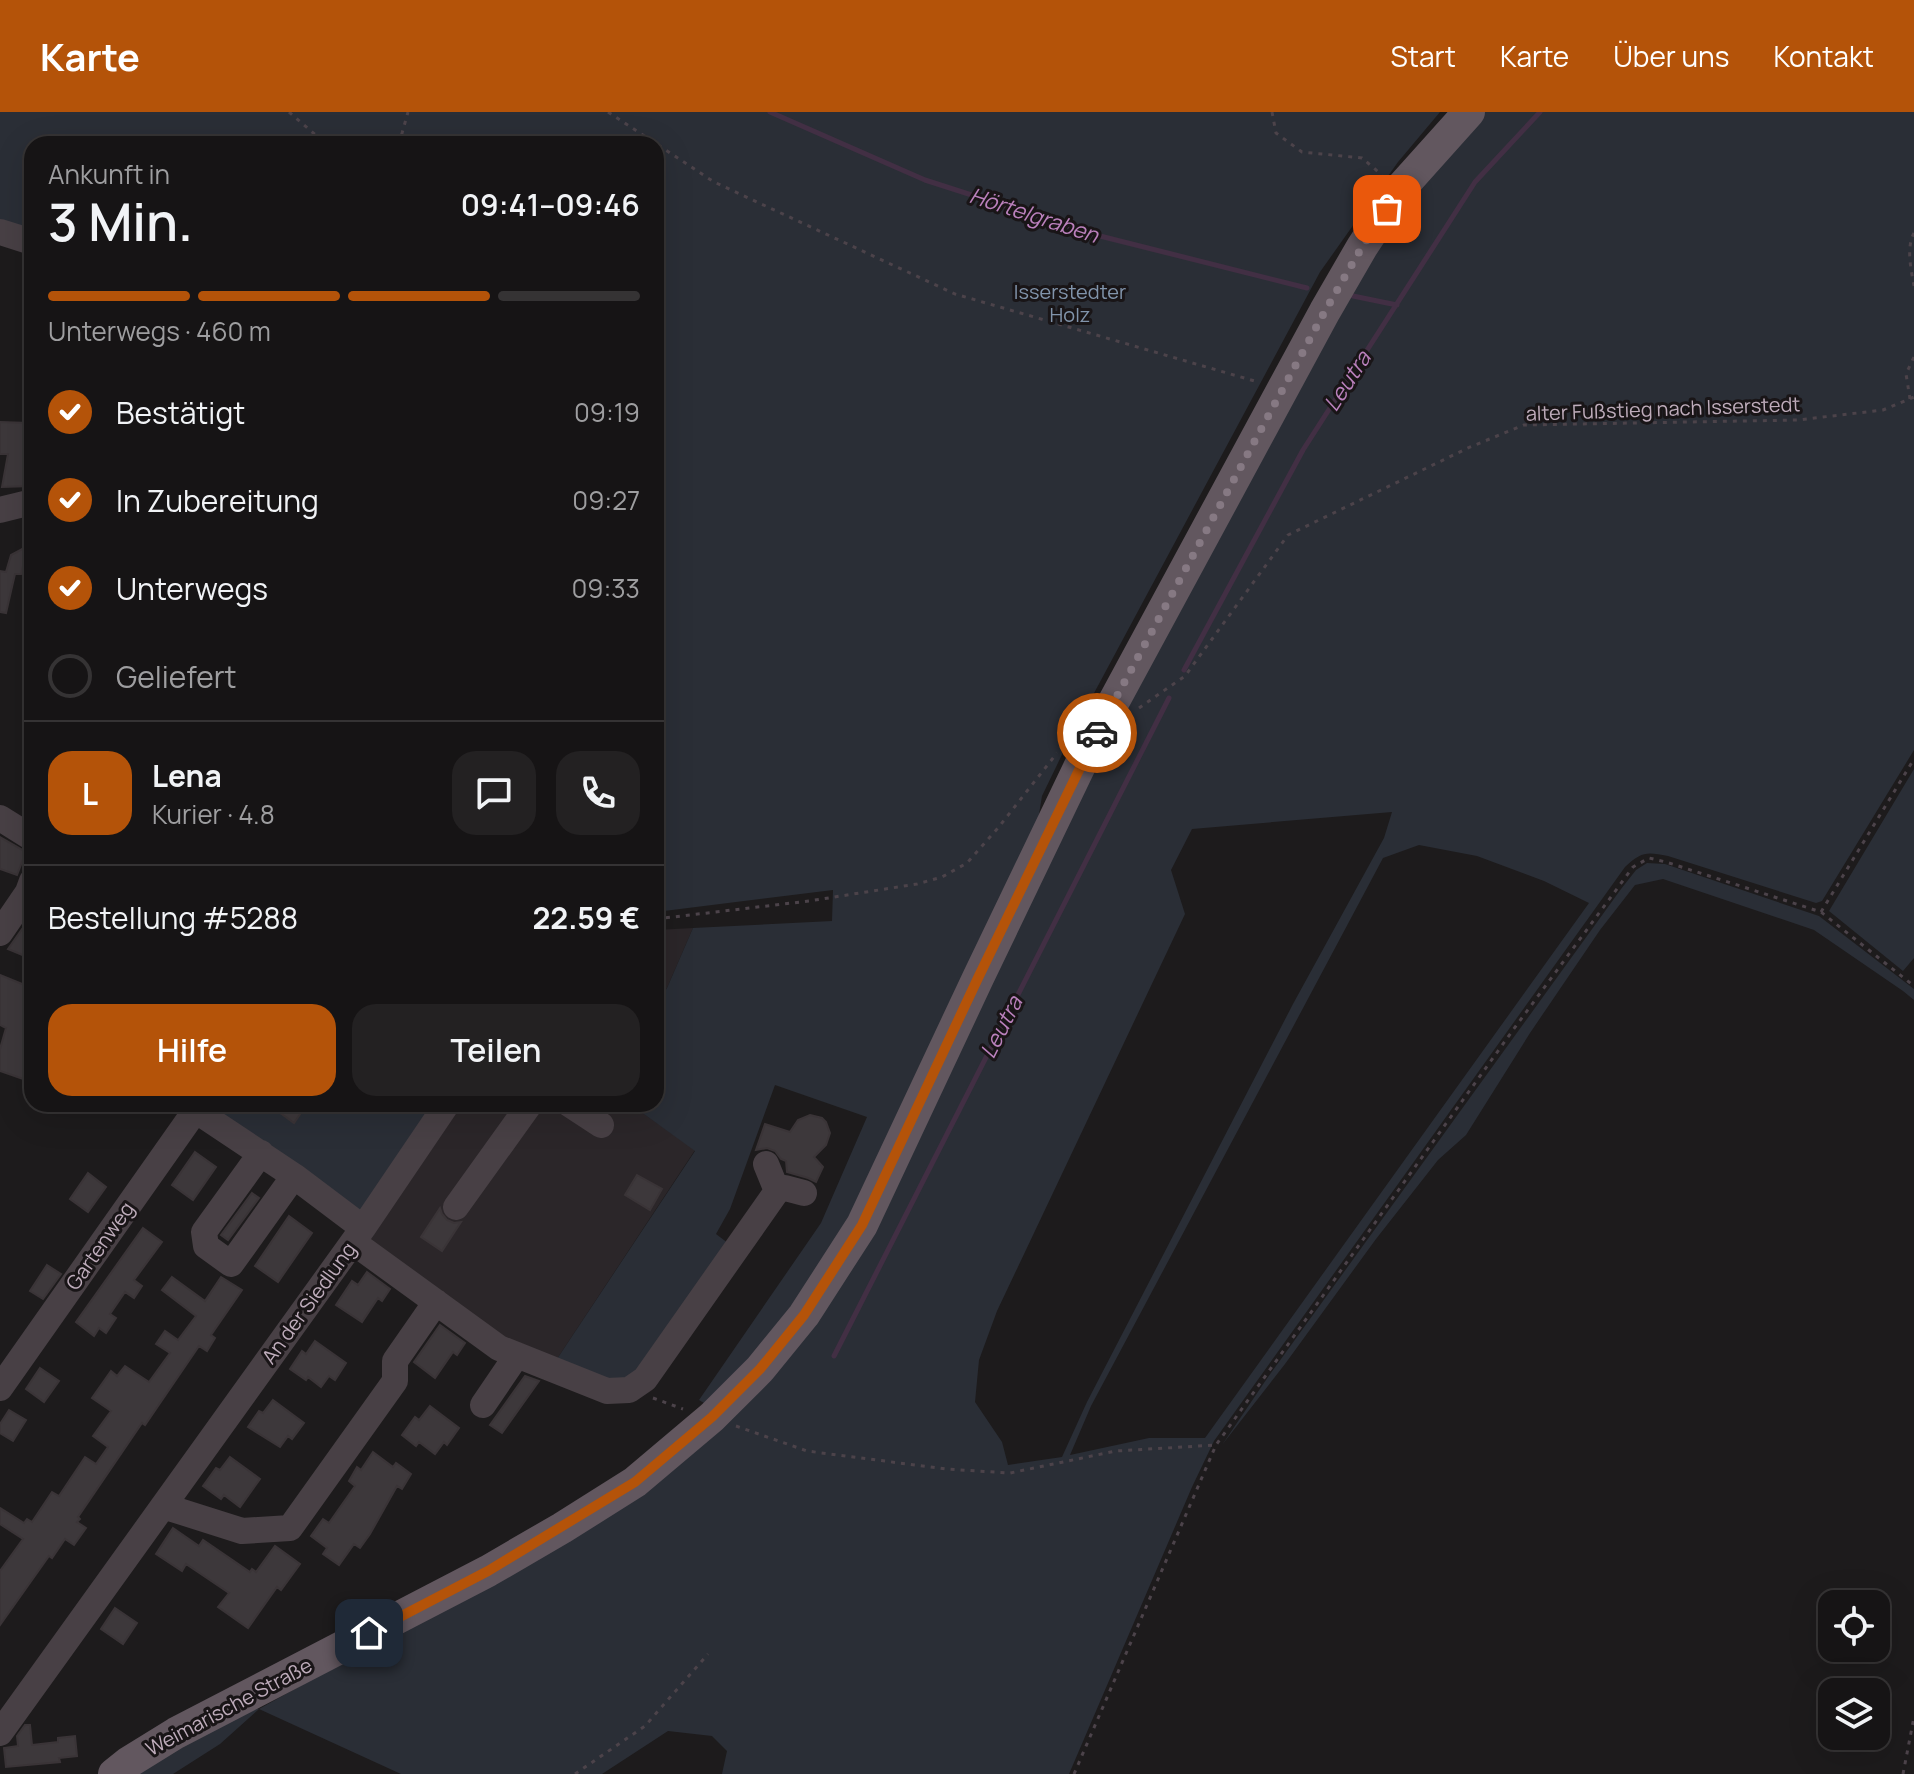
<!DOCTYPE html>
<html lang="de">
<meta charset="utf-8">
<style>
body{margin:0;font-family:Manrope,sans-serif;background:#232122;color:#f1f3f6;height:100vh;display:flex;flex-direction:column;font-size:30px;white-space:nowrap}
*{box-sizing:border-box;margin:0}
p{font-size:26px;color:#9e9ea0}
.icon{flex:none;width:44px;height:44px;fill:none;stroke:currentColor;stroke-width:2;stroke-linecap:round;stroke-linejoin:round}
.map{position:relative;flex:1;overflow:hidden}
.sheet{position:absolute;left:24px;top:24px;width:640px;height:976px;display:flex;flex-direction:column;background:#161415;border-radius:24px;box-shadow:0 8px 32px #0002,0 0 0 2px #353334}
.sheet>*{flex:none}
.fabs{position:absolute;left:1818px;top:1478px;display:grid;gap:16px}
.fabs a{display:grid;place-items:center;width:72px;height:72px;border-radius:16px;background:#161415;box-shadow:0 8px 32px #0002,0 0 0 2px #353334;font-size:40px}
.pin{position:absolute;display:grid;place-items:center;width:68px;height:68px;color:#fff;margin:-34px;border-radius:16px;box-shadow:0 4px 12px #0006}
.courier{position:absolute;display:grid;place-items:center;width:80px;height:80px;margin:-40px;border:6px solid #b45309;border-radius:50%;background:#fff;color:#222;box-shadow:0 2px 10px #0007}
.headline em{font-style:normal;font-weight:600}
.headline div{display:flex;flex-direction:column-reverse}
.headline{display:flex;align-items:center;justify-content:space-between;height:136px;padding:0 24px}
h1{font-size:52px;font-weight:600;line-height:60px}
.bar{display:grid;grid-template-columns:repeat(4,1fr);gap:12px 8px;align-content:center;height:96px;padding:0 24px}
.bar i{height:10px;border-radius:6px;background:#353334}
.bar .current{background:#b45309}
.bar p{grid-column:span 4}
.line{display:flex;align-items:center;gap:20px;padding:0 24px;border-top:2px solid #353334}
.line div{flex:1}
.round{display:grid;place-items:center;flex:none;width:84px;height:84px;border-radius:24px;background:#232122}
ol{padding:0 24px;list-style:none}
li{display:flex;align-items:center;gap:24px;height:88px}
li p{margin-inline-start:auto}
li .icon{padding:8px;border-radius:50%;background:#b45309;color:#fff;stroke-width:4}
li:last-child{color:#9e9ea0}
li i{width:44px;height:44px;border:4px solid #353334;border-radius:50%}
.button{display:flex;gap:16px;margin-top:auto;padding:16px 24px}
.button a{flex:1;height:92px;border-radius:24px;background:#b45309;color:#fff;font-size:32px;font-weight:600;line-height:92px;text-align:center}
.button a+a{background:#232122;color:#f1f3f6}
header{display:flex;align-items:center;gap:48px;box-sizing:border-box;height:112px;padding:0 40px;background:#b45309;color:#fff}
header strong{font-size:38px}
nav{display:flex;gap:44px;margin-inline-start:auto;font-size:28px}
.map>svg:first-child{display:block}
</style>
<header>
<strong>Karte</strong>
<nav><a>Start</a><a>Karte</a><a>Über uns</a><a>Kontakt</a></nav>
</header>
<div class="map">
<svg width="1914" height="1662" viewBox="0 0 1914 1662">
<rect width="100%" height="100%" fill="#1d1b1c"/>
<!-- built -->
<path fill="#2b2629" d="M693 816 667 876 656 892V818Z
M437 992H630L695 1038 553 1253 500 1230 363 1128Z"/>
<!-- green -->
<path fill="#2a2e36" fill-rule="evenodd" d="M0 0H1440L1398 50 1320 160 1071 624 1042 684 1038 708 855 1108 796 1195 709 1294 699 1288 821 1111 867 1005 775 973 730 1097 716 1122 733 1135 628 1273 553 1253 695 1039 630 992H656V892L667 876 693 816 832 809 833 778 656 800V32H32V142L0 132Z
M1483 0H1914V638L1822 789 1816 791 1668 744C1647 740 1642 739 1625 755L1214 1329 1192 1375 1069 1662H722L727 1639 712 1624 668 1619 602 1662H401L259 1597 220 1632 173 1662H131L249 1593 259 1597 406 1515 767 1261 1361 156 1418 75ZM1392 700 1384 726 1293 892 1087 1290 1062 1345 1008 1353 1002 1330 975 1290 979 1248 997 1199 1185 802 1171 758 1192 717ZM1419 733 1477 744 1544 769 1589 791 1205 1326H1149L1070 1343 1091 1294 1383 746Z
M1914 657V846L1903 859 1829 799Z
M1647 751 1665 752 1819 804 1914 877V888L1903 879 1814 818 1663 767 1635 773 1600 818 1530 921 1466 1023 1438 1048 1376 1127 1285 1252 1222 1333 1268 1265 1621 777 1636 758Z
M211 992H437L360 1105 207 997Z"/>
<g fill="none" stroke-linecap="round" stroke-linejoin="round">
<!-- stream -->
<path stroke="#422f44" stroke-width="5" d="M770 0 925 68 1100 124 1307 176
M1353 184 1397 193
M1184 558 1303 338 1475 70 1540 0
M834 1244 1169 586"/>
</g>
<!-- building -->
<path fill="#3d383b" stroke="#3a3437" stroke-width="2" d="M0 310 29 311 25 342H32V374L2 375 8 342H0Z
M28 434 21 462H15L6 501 0 500V459L6 460 11 443Z
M0 725 26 740 17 763 0 757Z
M32 803V847L8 837Z
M0 863 32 876V970L0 959V937L6 916 0 913Z
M268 992H307L294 1011Z
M810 1003 822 1006 826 1010 830 1021 826 1033 814 1045 823 1055 816 1070 808 1066 787 1060 786 1049 781 1047 775 1039 767 1036 756 1038 765 1012 790 1020 798 1008Z
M195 1040 216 1055 193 1088 172 1073Z
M88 1061 106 1075 88 1100 70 1087Z
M637 1063 662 1077 650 1098 625 1083Z
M252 1081 259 1086 228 1128 221 1123Z
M440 1096 442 1102 447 1108 454 1111 461 1110 442 1139 421 1125Z
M289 1104 312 1121 278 1170 255 1154Z
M143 1116 162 1130 134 1168 142 1174 134 1186 125 1180 110 1202 116 1206 106 1221 99 1216 94 1224 76 1210Z
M47 1153 61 1162 43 1187 30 1179Z
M367 1160 390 1177 382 1189 378 1186 362 1210 336 1193 352 1169 358 1173Z
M172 1165 205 1189 221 1165 242 1178 211 1223 215 1226 207 1239 199 1234 145 1313 142 1311 78 1405 80 1407 77 1410 86 1416 74 1433 65 1427 52 1446 49 1444 0 1513V1459L23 1427 0 1412V1396L24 1411 27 1407 32 1410 52 1380 59 1384 85 1345 96 1352 108 1335 93 1324 111 1299 92 1286 111 1259 117 1264 125 1254 149 1270 170 1241 156 1232 165 1219 178 1228 196 1204 162 1178Z
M440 1213 465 1231 457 1243 453 1240 435 1266 414 1250Z
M315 1229 346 1251 335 1268 329 1264 321 1275 308 1265 306 1268 290 1257 302 1239 306 1242Z
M40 1256 59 1269 44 1290 26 1277Z
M525 1264 539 1269 502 1321 490 1313Z
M273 1288 304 1311 292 1327 288 1324 280 1335 248 1315 259 1299 263 1301Z
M430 1294 459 1316 447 1333 444 1330 435 1342 419 1330 416 1334 402 1323 415 1305 419 1308Z
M9 1298 26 1308 13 1329 0 1321V1312Z
M373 1340 393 1355 396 1351 411 1362 402 1377 397 1374 370 1422 360 1436 354 1432 339 1453 323 1442 327 1436 311 1424 323 1407 329 1411 355 1374 349 1369 357 1355 361 1358Z
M230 1345 260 1367 240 1395 224 1383 221 1387 203 1374 216 1356 220 1358Z
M173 1416 199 1434 203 1428 250 1460 252 1457 256 1460 275 1434 300 1452 281 1478 277 1475 248 1516 218 1495 229 1481 186 1452 182 1459 156 1442Z
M115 1496 137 1511 123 1532 101 1517Z
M25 1613H30L32 1633 58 1630V1626L75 1624 77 1644 59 1646 60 1650 6 1655 4 1636 18 1634 17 1624Z"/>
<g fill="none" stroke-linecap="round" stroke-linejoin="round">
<!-- path -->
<path stroke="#4c434a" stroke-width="3" stroke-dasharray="4 6" stroke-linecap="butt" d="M289 0 326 32
M608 0 714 70 955 182 1258 270
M1272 0 1276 21 1302 40 1362 46 1382 63
M399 32 408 0
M1914 121C1906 136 1911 157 1914 174
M1910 287 1906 262 1914 245
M1139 596 1185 564 1288 423 1470 335 1524 313 1798 308 1883 298 1914 285
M1821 800 1914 647
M656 807 809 789 917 772 942 765 967 751 998 716 1057 641
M653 1286 683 1297
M736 1314 807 1339 946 1357 1010 1361 1116 1339 1216 1333
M575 1662 645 1614 708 1542
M1074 1662 1216 1333 1513 918 1633 755 1649 746 1666 750 1821 800 1914 874
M1903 1662 1914 1605"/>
<!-- minor -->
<path stroke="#484045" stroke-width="26" d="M0 120 32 130
M0 398 32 390
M0 706 32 726
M0 821 28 780 32 769
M569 992 601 1013
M261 1041 204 1120 206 1134 231 1152 294 1064
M777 1079 785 1076 804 1081
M456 1095 530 992
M363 1116 447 992
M353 1130 499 1236 607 1279 629 1278 645 1267 777 1079 766 1052
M0 1276 200 992
M483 1293 517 1243
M163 1394 242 1419 290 1416 395 1269V1249L436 1190
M0 1621 363 1116 294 1064 195 998"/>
<!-- major -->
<path stroke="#62575f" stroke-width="32" d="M114 1662 129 1650 176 1621 488 1459 562 1416 635 1370 712 1305 760 1257 804 1203 862 1113 978 866 1087 639 1325 199 1362 135 1400 77 1469 0"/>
</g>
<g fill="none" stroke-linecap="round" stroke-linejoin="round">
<!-- done -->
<path stroke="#867983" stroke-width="8" stroke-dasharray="0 14.4" d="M1097 621 1325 199 1362 135 1387 97"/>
<!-- route -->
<path stroke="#b45309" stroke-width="10" d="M369 1521 488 1459 635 1370 712 1305 760 1257 804 1203 862 1113 978 866 1097 621"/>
</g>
<g text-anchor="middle" stroke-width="6" stroke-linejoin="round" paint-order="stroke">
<!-- park labels -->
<g font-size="20" fill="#8194ab" stroke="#191517">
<text x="1070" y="187">Isserstedter<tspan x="1070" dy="23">Holz</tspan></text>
</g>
<!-- street labels -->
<g font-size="20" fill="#beacbb" stroke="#191517">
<text transform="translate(1663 297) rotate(-2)" y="7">alter Fußstieg nach Isserstedt</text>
<text transform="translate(100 1134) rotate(-55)" y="7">Gartenweg</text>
<text transform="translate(309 1191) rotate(-54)" y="7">An der Siedlung</text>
<text transform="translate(229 1595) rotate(-28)" y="7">Weimarische Straße</text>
</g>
<!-- water labels -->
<g font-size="22" font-style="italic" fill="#ba80bc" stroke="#191517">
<text transform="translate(1034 103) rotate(18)" y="8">Hörtelgraben</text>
<text transform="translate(1347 269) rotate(-57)" y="8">Leutra</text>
<text transform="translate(1001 915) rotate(-63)" y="8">Leutra</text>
</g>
</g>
</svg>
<div class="fabs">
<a><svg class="icon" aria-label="locate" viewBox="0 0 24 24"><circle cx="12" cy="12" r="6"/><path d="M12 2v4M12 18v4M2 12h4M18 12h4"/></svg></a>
<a><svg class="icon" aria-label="layers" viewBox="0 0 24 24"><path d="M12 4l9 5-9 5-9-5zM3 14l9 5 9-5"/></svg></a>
</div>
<div class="pin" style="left:1387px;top:97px;background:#ea580c"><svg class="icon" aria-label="bag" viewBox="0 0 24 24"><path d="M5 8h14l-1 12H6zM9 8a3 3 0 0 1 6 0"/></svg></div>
<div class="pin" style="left:369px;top:1521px;background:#1f2937"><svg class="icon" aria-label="home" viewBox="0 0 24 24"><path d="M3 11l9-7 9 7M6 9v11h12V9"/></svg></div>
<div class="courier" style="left:1097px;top:621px"><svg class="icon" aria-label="car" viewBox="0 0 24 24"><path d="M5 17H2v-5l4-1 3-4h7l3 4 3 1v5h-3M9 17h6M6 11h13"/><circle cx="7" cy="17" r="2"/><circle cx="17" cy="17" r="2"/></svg></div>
<section class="sheet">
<div class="headline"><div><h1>3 Min.</h1><p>Ankunft in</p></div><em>09:41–09:46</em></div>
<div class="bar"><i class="current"></i><i class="current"></i><i class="current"></i><i></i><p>Unterwegs · 460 m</p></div>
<ol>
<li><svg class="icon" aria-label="check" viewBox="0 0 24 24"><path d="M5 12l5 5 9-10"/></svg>Bestätigt<p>09:19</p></li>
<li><svg class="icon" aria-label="check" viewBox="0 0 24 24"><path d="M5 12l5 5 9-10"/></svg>In Zubereitung<p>09:27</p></li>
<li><svg class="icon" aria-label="check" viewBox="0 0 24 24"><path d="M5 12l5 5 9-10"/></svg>Unterwegs<p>09:33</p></li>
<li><i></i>Geliefert</li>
</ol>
<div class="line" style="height:144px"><b class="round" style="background:#b45309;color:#fff">L</b><div><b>Lena</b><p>Kurier · 4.8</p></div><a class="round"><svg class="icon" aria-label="chat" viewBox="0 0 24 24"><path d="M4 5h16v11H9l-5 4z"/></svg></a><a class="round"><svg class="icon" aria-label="phone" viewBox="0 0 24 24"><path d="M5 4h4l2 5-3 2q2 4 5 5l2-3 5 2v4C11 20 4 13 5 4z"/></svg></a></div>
<div class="line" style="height:104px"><div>Bestellung #5288</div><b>22.59 €</b></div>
<div class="button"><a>Hilfe</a><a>Teilen</a></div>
</section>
</div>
